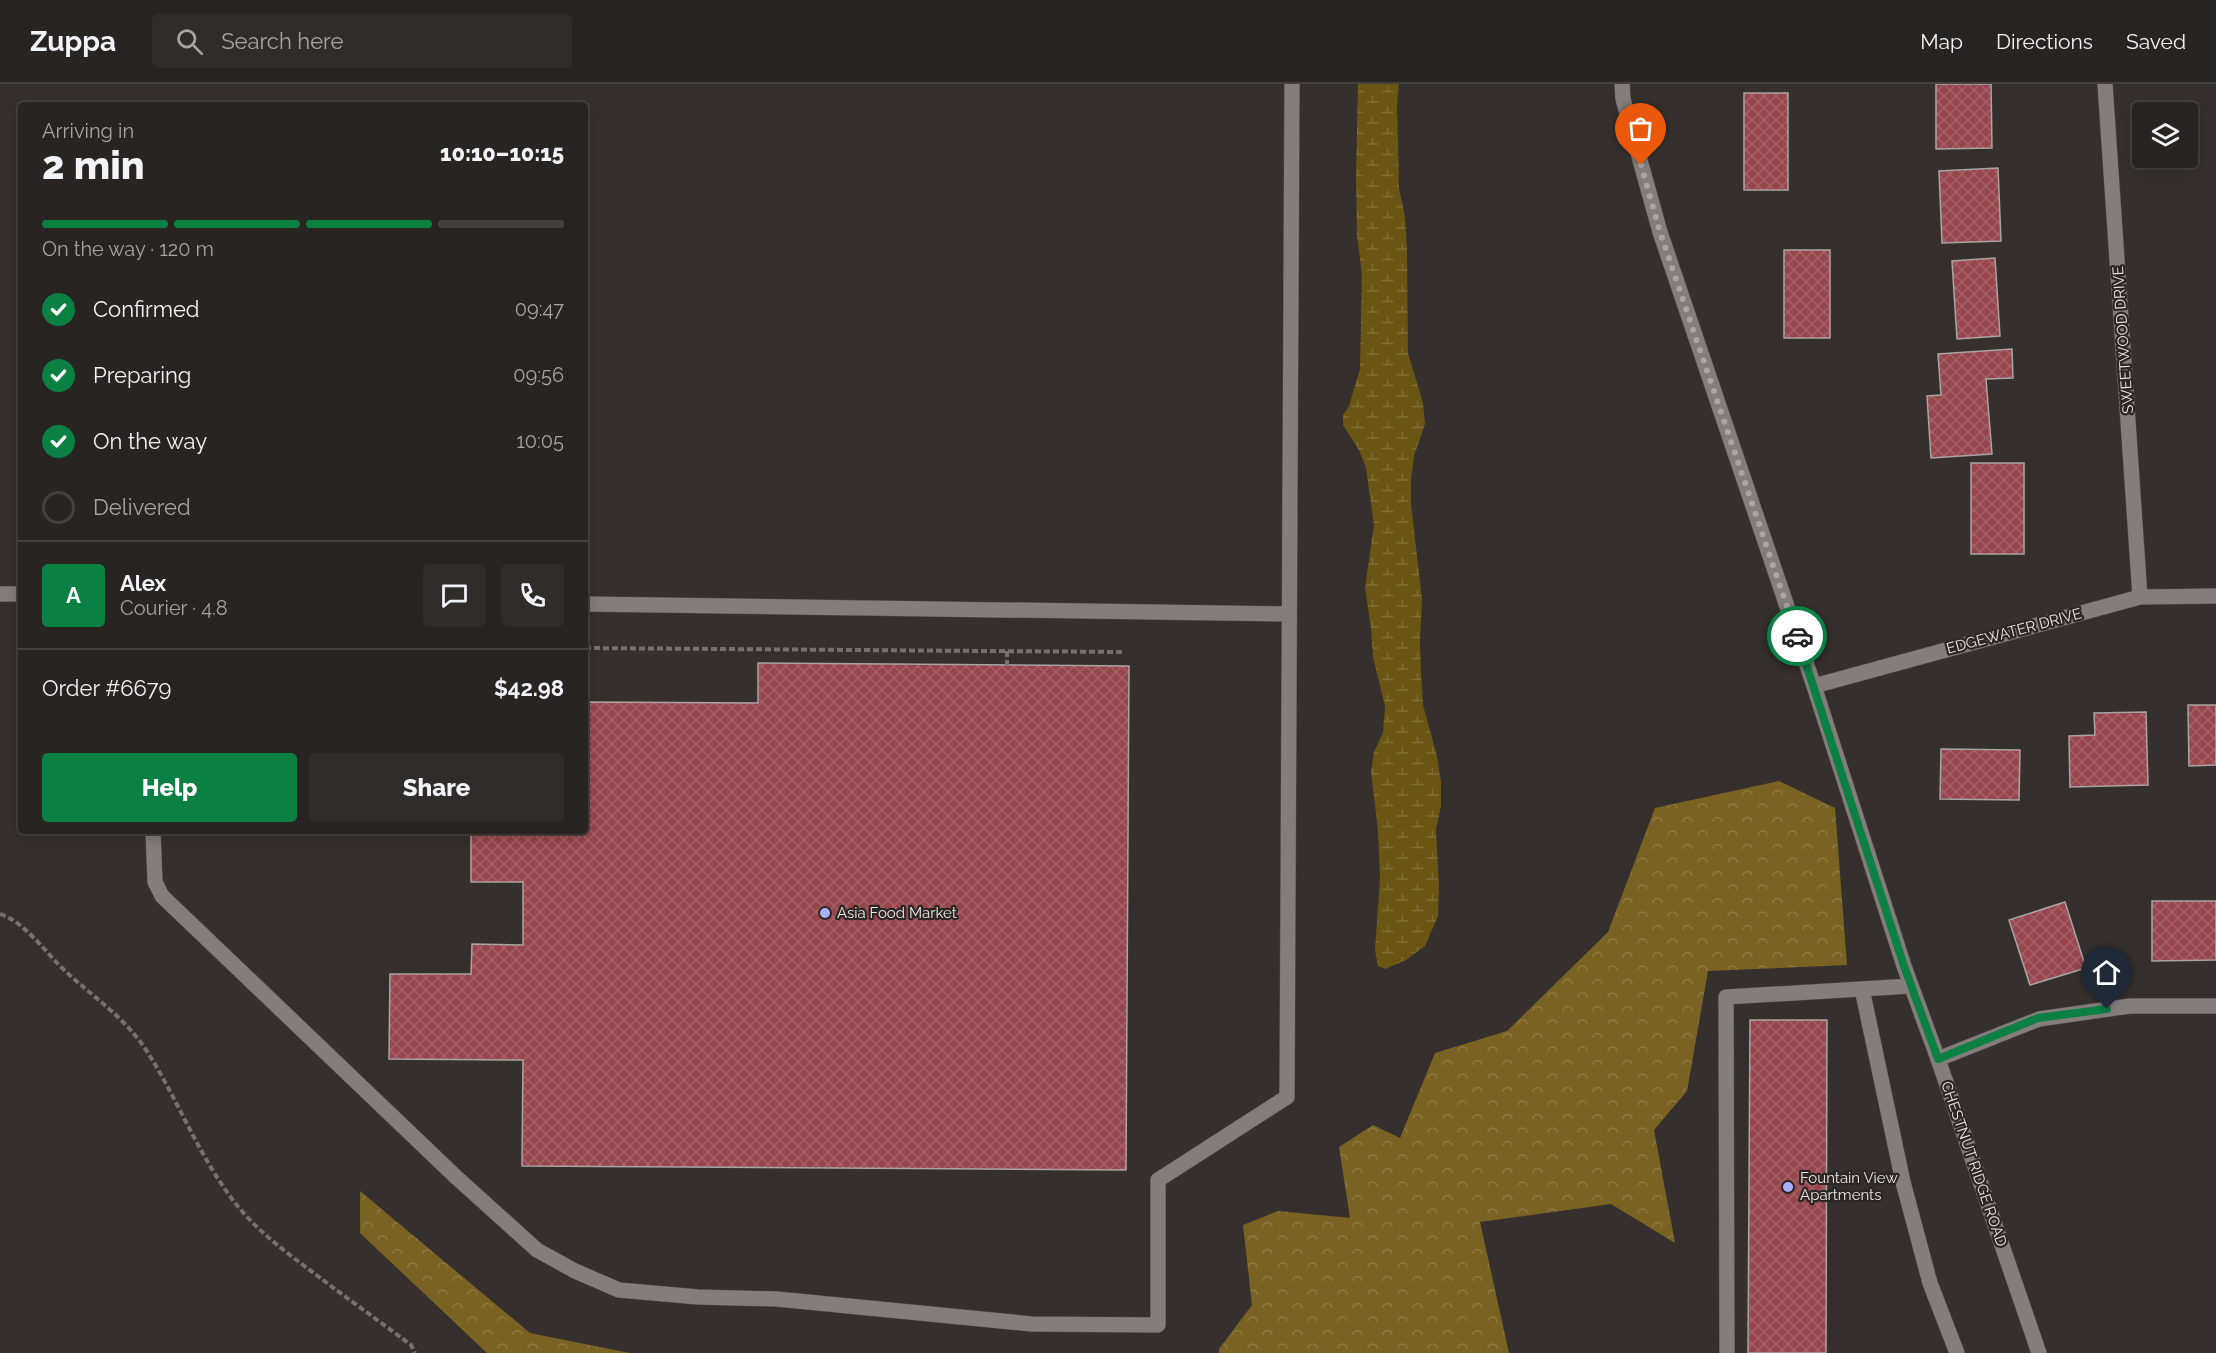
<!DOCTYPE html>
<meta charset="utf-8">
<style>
body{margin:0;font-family:Raleway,sans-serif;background:#302c2a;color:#f1f3f6;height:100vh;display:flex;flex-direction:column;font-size:22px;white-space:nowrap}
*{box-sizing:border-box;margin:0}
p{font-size:20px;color:#a5a4a5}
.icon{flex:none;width:33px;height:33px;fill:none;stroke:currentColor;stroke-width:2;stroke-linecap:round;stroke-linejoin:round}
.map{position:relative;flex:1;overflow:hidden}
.drawer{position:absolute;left:18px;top:18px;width:570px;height:732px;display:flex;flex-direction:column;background:#282422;border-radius:6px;box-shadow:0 3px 15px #0003,0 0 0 2px #444140}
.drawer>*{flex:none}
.fabs{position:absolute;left:2132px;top:18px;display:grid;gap:12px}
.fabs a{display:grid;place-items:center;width:66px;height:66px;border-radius:6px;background:#282422;box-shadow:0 3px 15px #0003,0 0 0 2px #444140;font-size:30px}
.pin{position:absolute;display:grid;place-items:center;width:51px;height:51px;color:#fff;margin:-62px -26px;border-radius:50% 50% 50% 0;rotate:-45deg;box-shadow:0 0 6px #0007}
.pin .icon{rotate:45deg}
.courier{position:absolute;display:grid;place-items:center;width:60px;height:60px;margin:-30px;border:4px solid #0b8043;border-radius:50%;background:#fff;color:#222;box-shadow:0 2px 8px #0007}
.head em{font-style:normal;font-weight:800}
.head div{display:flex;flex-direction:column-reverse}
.head{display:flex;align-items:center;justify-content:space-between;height:102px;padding:0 24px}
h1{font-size:39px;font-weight:800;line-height:45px}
.bar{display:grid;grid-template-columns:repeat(4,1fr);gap:9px 6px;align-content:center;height:72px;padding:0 24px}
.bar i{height:8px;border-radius:4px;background:#444140}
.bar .active{background:#0b8043}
.bar p{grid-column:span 4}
.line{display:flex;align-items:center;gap:15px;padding:0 24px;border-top:2px solid #444140}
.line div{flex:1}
.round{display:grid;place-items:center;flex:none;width:63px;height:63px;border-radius:6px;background:#302c2a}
ol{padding:0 24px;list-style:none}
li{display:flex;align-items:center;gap:18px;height:66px}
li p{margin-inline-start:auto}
li .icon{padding:6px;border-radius:50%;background:#0b8043;color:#fff;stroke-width:4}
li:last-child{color:#a5a4a5}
li i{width:33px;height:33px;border:3px solid #444140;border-radius:50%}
.primary-button{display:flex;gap:12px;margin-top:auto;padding:12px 24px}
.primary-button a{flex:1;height:69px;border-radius:6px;background:#0b8043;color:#fff;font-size:24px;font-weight:800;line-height:69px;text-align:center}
.primary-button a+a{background:#302c2a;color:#f1f3f6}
header{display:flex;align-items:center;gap:36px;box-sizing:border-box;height:84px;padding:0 30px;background:#282422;border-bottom:2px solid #444140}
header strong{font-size:28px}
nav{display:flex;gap:33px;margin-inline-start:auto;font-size:21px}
.search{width:420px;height:54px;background:#302c2a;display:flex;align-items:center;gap:15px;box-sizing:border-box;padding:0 21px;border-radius:6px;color:#a5a4a5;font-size:22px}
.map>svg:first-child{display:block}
</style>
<header>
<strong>Zuppa</strong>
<div class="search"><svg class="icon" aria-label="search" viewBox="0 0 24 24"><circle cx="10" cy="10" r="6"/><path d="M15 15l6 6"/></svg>Search here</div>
<nav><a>Map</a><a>Directions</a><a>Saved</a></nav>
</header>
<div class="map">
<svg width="2216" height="1269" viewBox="0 0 2216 1269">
<defs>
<pattern id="forest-crowns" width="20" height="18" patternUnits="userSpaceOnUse" patternTransform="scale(1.5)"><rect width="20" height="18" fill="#7a6322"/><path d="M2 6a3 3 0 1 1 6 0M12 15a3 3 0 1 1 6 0" fill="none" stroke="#8d7942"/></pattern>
<pattern id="wetland-marsh" width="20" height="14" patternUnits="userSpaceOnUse" patternTransform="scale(1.5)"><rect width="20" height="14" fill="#6a5513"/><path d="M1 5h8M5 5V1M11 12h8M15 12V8" fill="none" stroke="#7f6d35"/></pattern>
<pattern id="building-cross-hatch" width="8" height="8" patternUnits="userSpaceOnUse" patternTransform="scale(1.5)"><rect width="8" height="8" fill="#97464d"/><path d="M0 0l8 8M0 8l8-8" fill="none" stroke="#a66166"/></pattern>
</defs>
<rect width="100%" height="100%" fill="#35302e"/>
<!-- forest -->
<path fill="url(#forest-crowns)" d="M1779 697 1835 724 1847 881 1708 887 1687 1007 1654 1046 1675 1159 1611 1120 1480 1138 1509 1269H1219V1265L1252 1221 1243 1141 1278 1127 1350 1134 1339 1063 1373 1041 1400 1054 1435 969 1507 947 1608 848 1655 724Z
M360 1107 530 1249 630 1269H487L360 1149Z"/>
<!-- wetland -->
<path fill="url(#wetland-marsh)" d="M1358 0H1399L1397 20 1399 104 1405 133 1407 165 1408 269 1423 319 1425 340 1414 372 1411 396V420L1422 515 1420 558 1421 589 1423 621 1437 672 1441 698V722L1436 745 1439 802 1438 832 1425 862 1406 876 1385 885 1378 882 1375 866 1380 795 1378 747 1371 688 1374 668 1383 648 1385 622 1373 573 1371 544 1365 504 1374 441 1366 384 1359 366 1343 341V331L1349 322 1360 285 1362 191 1357 151 1356 93Z"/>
<!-- building -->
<path fill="url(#building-cross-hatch)" stroke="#aba4a4" stroke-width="1.5" d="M1936 0H1991L1992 64 1936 65Z
M1744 9H1788V106H1744Z
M1998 84 2001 157 1942 159 1939 87Z
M1784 166H1830V254H1784Z
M1995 174 2000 252 1957 255 1952 177Z
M2012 265 2013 294 1986 295 1992 370 1931 374 1927 312 1941 311 1938 270Z
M1971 379H2024V470H1971Z
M758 579 1129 582 1126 1086 522 1082 523 976 389 975 390 890H471L472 860 523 861V798H471V747H585V618L758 619Z
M2188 621H2216V681L2189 682Z
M2146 628 2148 701 2070 703 2069 652 2095 651 2094 629Z
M1941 665 2020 666 2019 716 1940 715Z
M2152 817H2216V876L2152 877Z
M2065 818 2086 884 2030 901 2009 836Z
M1750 936H1827L1826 1269H1748Z"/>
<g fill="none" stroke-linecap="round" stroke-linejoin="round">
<defs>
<path id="service" d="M0 510H21
M585 520 1289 530
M153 747 155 798 162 812 456 1093 537 1166 575 1187 619 1206 698 1213 777 1215 1032 1240 1158 1241V1096L1287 1013 1292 0
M1862 905 1903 1098 1930 1199 1957 1269"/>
<path id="minor" d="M2105 0 2140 513
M1814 602 2140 513 2216 512
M1938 975 2039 935 2130 922H2216
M1727 1269 1726 913 1911 902"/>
<path id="tertiary" d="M1622 0 1623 15 1660 148 1814 602 1904 882 1938 975 2039 1269"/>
</defs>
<!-- service casing -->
<use href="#service" stroke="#524d4c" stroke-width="16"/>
<!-- minor casing -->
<use href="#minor" stroke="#524d4c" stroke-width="16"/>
<!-- tertiary casing -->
<use href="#tertiary" stroke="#524d4c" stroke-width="16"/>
<!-- path -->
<path stroke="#76716f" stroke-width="4" stroke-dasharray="6 3" stroke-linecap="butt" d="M585 564 1123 568
M1007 567V581
M0 830C21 836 43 864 58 880 88 910 125 932 148 969 183 1024 204 1087 249 1135 271 1158 298 1177 323 1196 352 1218 382 1239 411 1261L415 1269"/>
<!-- service -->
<use href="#service" stroke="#847d7b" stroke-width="15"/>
<!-- minor -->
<use href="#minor" stroke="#847d7b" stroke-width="15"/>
<!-- tertiary -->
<use href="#tertiary" stroke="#847d7b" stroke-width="15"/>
</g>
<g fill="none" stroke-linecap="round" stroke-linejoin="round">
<!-- done -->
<path stroke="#aaa6a4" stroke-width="6" stroke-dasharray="0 10.8" d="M1641 81 1660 148 1797 552"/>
<!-- route -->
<path stroke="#0b8043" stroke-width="8" d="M1797 552 1904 882 1938 975 2038 934 2107 925"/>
</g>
<!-- markers -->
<g fill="#a8b0fc" stroke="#2b2624" stroke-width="2">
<circle cx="825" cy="829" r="6"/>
<circle cx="1788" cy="1103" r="6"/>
</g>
<g text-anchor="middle" stroke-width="4.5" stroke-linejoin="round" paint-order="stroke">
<!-- street labels -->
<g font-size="15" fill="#e9e5e4" stroke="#2b2624">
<text transform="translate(2123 256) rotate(-94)" y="5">SWEETWOOD DRIVE</text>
<text transform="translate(2014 547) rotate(-15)" y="5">EDGEWATER DRIVE</text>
<text transform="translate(1974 1080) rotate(71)" y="5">CHESTNUT RIDGE ROAD</text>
</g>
<!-- poi labels -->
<g font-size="15" fill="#e9e5e4" stroke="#2b2624" text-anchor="start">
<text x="837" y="834">Asia Food Market</text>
<text x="1800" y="1099">Fountain View<tspan x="1800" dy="17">Apartments</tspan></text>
</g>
</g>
</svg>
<div class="fabs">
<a><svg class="icon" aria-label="layers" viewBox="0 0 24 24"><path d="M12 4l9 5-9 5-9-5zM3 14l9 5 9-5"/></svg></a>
</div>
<div class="pin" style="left:1641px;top:81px;background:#ea580c"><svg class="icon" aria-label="bag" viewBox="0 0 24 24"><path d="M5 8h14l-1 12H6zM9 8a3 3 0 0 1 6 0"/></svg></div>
<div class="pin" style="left:2107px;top:925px;background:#1f2937"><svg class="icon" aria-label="home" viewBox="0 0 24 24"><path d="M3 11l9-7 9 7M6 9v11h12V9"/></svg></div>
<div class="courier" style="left:1797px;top:552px"><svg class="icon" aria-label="car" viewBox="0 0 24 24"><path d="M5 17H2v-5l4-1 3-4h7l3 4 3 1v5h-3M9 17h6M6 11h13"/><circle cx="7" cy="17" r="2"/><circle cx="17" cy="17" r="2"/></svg></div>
<section class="drawer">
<div class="head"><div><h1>2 min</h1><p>Arriving in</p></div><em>10:10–10:15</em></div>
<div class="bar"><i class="active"></i><i class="active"></i><i class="active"></i><i></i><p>On the way · 120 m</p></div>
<ol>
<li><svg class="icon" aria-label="check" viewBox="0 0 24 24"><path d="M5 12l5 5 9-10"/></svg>Confirmed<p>09:47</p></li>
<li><svg class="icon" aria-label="check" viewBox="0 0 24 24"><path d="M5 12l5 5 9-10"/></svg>Preparing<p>09:56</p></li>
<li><svg class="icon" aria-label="check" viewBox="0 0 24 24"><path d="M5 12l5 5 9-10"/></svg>On the way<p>10:05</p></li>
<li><i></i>Delivered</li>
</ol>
<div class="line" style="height:108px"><b class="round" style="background:#0b8043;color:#fff">A</b><div><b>Alex</b><p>Courier · 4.8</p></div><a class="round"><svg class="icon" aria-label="chat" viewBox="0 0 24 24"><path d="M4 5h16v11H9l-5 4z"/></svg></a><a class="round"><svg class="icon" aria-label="phone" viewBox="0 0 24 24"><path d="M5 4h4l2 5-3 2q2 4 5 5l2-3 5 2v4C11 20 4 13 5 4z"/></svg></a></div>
<div class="line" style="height:78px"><div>Order #6679</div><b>$42.98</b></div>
<div class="primary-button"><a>Help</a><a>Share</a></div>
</section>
</div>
